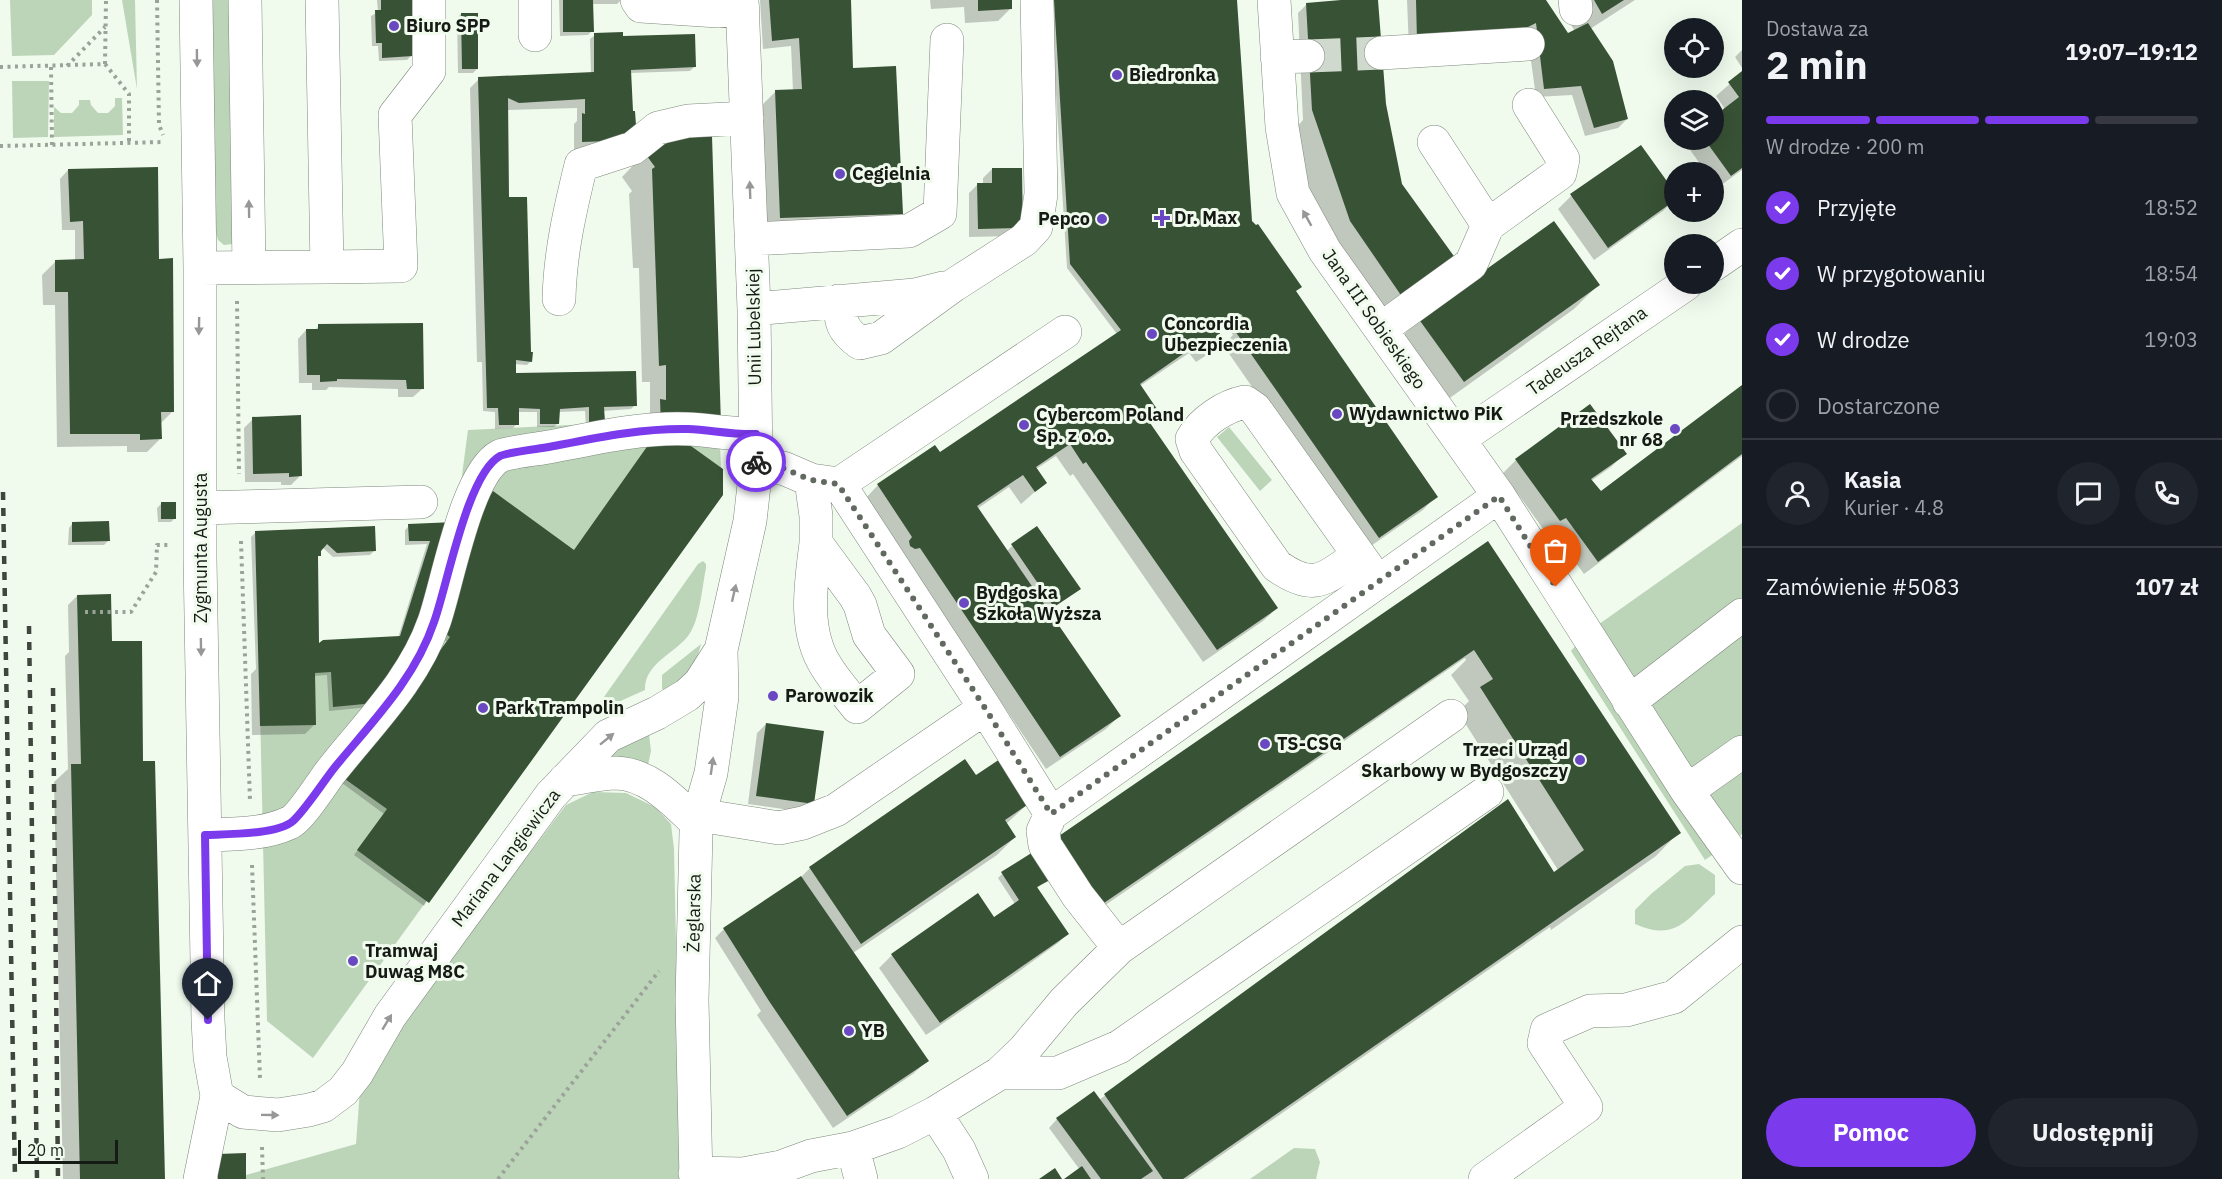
<!DOCTYPE html>
<html lang="pl">
<meta charset="utf-8">
<style>
body{margin:0;font-family:"IBM Plex Sans",sans-serif;background:#20242c;color:#f1f3f6;height:100vh;display:flex;flex-direction:column;font-size:22px;white-space:nowrap}
*{box-sizing:border-box;margin:0}
p{font-size:20px;color:#9ea1a6}
.icon{flex:none;width:33px;height:33px;fill:none;stroke:currentColor;stroke-width:2;stroke-linecap:round;stroke-linejoin:round}
.map{position:relative;flex:1;overflow:hidden}
.sheet{display:flex;flex-direction:column;background:#171b24;width:480px}
.sheet>*{flex:none}
.buttons{position:absolute;left:1664px;top:18px;display:grid;gap:12px}
.buttons a{display:grid;place-items:center;width:60px;height:60px;border-radius:50%;background:#171b24;box-shadow:0 6px 24px #0002;font-size:30px}
.scale{position:absolute;left:18px;bottom:15px;width:100px;box-sizing:border-box;padding-left:6px;border:3px solid #161a15;border-top:0;font-size:16px;line-height:21px;white-space:nowrap;color:#161a15;-webkit-text-stroke:4px #f0fbee;paint-order:stroke}
.pin{position:absolute;display:grid;place-items:center;width:51px;height:51px;color:#fff;margin:-62px -26px;border-radius:50% 50% 50% 0;rotate:-45deg;box-shadow:0 0 6px #0007}
.pin .icon{rotate:45deg}
.courier{position:absolute;display:grid;place-items:center;width:60px;height:60px;margin:-30px;border:4px solid #7c3aed;border-radius:50%;background:#fff;color:#222;box-shadow:0 2px 8px #0007}
.headline em{font-style:normal;font-weight:700}
.headline div{display:flex;flex-direction:column-reverse}
.headline{display:flex;align-items:center;justify-content:space-between;height:102px;padding:0 24px}
h1{font-size:39px;font-weight:700;line-height:45px}
.bar{display:grid;grid-template-columns:repeat(4,1fr);gap:9px 6px;align-content:center;height:72px;padding:0 24px}
.bar i{height:8px;border-radius:4px;background:#363941}
.bar .on{background:#7c3aed}
.bar p{grid-column:span 4}
.line{display:flex;align-items:center;gap:15px;padding:0 24px;border-top:2px solid #363941}
.line div{flex:1}
.round{display:grid;place-items:center;flex:none;width:63px;height:63px;border-radius:32px;background:#20242c}
ol{padding:0 24px;list-style:none}
li{display:flex;align-items:center;gap:18px;height:66px}
li p{margin-inline-start:auto}
li .icon{padding:6px;border-radius:50%;background:#7c3aed;color:#fff;stroke-width:4}
li:last-child{color:#9ea1a6}
li i{width:33px;height:33px;border:3px solid #363941;border-radius:50%}
.cta{display:flex;gap:12px;margin-top:auto;padding:12px 24px}
.cta a{flex:1;height:69px;border-radius:36px;background:#7c3aed;color:#fff;font-size:24px;font-weight:700;line-height:69px;text-align:center}
.cta a+a{background:#20242c;color:#f1f3f6}
main{display:flex;flex:1;min-height:0}
.map>svg:first-child{display:block}
</style>
<main>
<div class="map">
<svg width="1742" height="1179" viewBox="0 0 1742 1179">
<rect width="100%" height="100%" fill="#f0fbee"/>
<!-- green -->
<path fill="#bcd5b9" d="M10 0H92V15L54 55 12 56Z
M122 0H135L137 89Z
M212 0H236L232 244 224 245 218 240 216 233Z
M12 81H49L48 137 13 138Z
M115 98H122L123 135 54 137V107L61 113H72L79 105V100H90L91 105 98 113H108L115 106Z
M719 420 722 492 313 1058 267 1021 259 664 419 651 456 520 468 430 652 421Z
M1229 427 1272 480 1260 491 1217 437Z
M1742 523V834L1705 860 1571 651 1585 634Z
M703 561 706 564V568C702 587 700 621 688 636 674 654 644 664 645 690L605 708 600 707 599 704 698 564Z
M701 644C696 667 683 677 667 692L662 689V675Z
M649 734 651 751 648 765 611 756 612 750Z
M593 792 626 793 655 807 671 824 674 849 681 1179H246V1175L356 1144 360 1089 446 964 566 805Z
M1699 864 1715 875V894C1686 920 1676 942 1635 924V910L1651 894 1685 866Z
M1294 1148 1315 1149 1320 1162 1316 1179H1250Z"/>
<!-- shadow -->
<path fill="#0003" d="M377 0H410L411 56 407 60 379 61 378 46H372L371 16 378 12Z
M559 0H621L617 4H592V31L588 35 560 36Z
M760 0H850L852 70 902 213 884 230 763 235 758 109 775 92 793 91 791 46 763 49Z
M930 0H1010L1011 8 998 21 965 23 964 7 931 9Z
M1050 0H1235L1251 222 1295 292 1436 496 1423 510 1365 550 1223 345 1233 335 1227 326 1218 333 1223 340 1210 353 1196 362 1189 353 1140 386 1158 412 1147 422 1277 608 1263 621 1203 662 1073 474 1070 476 1056 456 1036 469 1045 483 1021 504 1009 487 977 509 1006 552 1012 546 1075 592 1047 611 1119 716 1106 729 1046 769 865 499 878 485 940 454 1117 334 1067 268Z
M1358 0H1376L1384 104 1401 185 1459 265 1382 326 1326 246 1289 135 1303 120 1298 13 1306 5Z
M1407 0H1544L1568 35 1575 32 1566 15V0H1635L1590 29 1627 119 1618 128 1585 136 1572 95 1536 97 1527 32 1409 50Z
M461 14 477 69 473 73H458L457 18Z
M595 35 621 38 694 67 690 71 630 73 626 148 574 150V124L577 121V108L506 110 508 198 531 361 527 365 514 364V375L635 405 631 409 603 411 586 426 585 411 558 412V423L554 427H537V412H517V424L513 428 495 429V412L483 411 482 362H477L470 88 479 79 591 73 590 39Z
M1742 50V68L1735 57Z
M1742 73V170L1717 188 1713 183V172H1706L1685 143 1688 140H1713V118L1725 109 1716 96Z
M681 139 683 442 424 906 354 855 384 814 342 783 447 642 437 634 573 552 647 447 643 418 650 412V382H642L639 268H633L629 194 632 191 622 177 645 153Z
M992 169 1022 228 1013 236 969 237V193L978 184H983V178Z
M68 170 158 260 173 411 160 424V439L147 452H127V446L57 447 55 305H43L42 275 56 261H75V230H62L60 179Z
M1674 194V200L1663 211 1594 260 1558 209 1571 196Z
M1598 285 1574 309 1440 405 1395 343 1419 319Z
M319 326 422 389 413 397H398V389L329 387 326 390H312V383H299L298 339 306 330H315Z
M1742 387V456L1584 574 1552 530 1546 533 1503 473 1516 460 1625 453 1611 467 1591 481 1600 493Z
M253 419 300 476 291 485H281V482H245L244 428Z
M161 504 175 518 171 522H158L157 508Z
M73 523 108 541 104 545H68L69 528Z
M453 524 417 651 380 706 329 711 327 675 314 676V725L305 734 252 735 251 674 256 669 251 537 255 533 374 551 370 555 333 557 322 547 316 558 318 646 398 638 427 544 405 545V530L409 526Z
M1488 543 1679 832 1656 856 1551 930 1550 927 1187 1179H1067L1080 1170 1049 1128 1057 1119 1099 1100 1507 801 1553 874 1558 870 1458 712 1469 701 1451 675 1466 660 1465 658 1088 917Z
M77 596 110 640 142 761 163 1179H63L54 782 68 769 65 656 69 652 68 605Z
M766 724 813 803 804 812 748 804 757 733Z
M976 777 1031 801 1006 824 1015 837 997 855 853 953 927 1061 913 1074 833 1128 757 1015 761 1011 715 938 724 929 798 880 810 868Z
M1002 874 1048 879 1036 889 1067 934 1058 943 1011 977 926 1035 879 968 892 955 994 919 1015 904 998 878Z"/>
<!-- building -->
<path fill="#385235" d="M381 0H412L413 56 382 58V43H376L375 10H381Z
M563 0H593L594 32H563Z
M769 0H851L853 68 896 66 903 214 780 218 775 90 802 89 799 38 772 41Z
M978 0H1012V9L978 11Z
M1054 0H1237L1252 221 1256 225 1258 224 1302 287 1296 291 1438 497 1379 538 1235 331 1247 323 1241 314 1217 330 1225 340 1209 350 1203 340 1140 384 1159 412 1148 420 1278 608 1217 650 1086 462 1083 464 1070 444 1036 467 1047 483 1035 492 1023 475 977 506 1121 716 1060 757 920 548 915 549 910 546 909 541 912 537 877 484 935 445 940 452 1121 330 1070 264Z
M1341 0H1378L1386 104 1402 184 1461 266 1407 304 1350 221 1312 110 1306 3Z
M1416 0H1546L1568 33 1588 23 1613 61 1628 119 1594 128 1581 86 1544 89 1536 23 1512 35 1417 41Z
M1594 0H1624L1602 14Z
M461 13H478V69H462Z
M623 32V36L695 34 696 67 631 70 633 111H635L637 140 582 142V113L585 114V99L519 103 508 98 509 197H527L531 352H533L532 362 516 360V373L636 371 637 406 604 407 605 422 589 423V407L560 409 559 424H540V409L519 408V425H499L498 408H487L478 77 594 72V33Z
M1742 71V168L1731 176 1705 140H1713V117L1739 97 1728 82Z
M712 136 721 425 661 426 660 399 666 400V365L659 366 652 169 655 167 644 152 680 138Z
M1641 145 1674 191V201L1608 248 1570 194Z
M158 167 159 259 173 258 174 412H161L162 439 140 440V434H70L68 292H55V260L84 259 83 221 70 222 68 169Z
M992 168H1022L1023 228 978 229 977 183H992Z
M1554 221 1600 285 1464 382 1418 318Z
M423 323 424 389H407L406 380 337 379V381L320 382V375H307L306 329H318V324Z
M1742 385V454L1598 562 1566 518 1560 521 1515 459 1590 404 1627 454 1591 479 1601 491Z
M301 415 302 476 289 477V473L253 474 252 417Z
M651 441H684L723 469V495L429 903 357 850 387 809 345 779 450 637 440 629 470 526 493 491 574 550Z
M161 502H176V519H161Z
M109 521 110 541 72 542V522Z
M455 522 385 702 333 707 331 672 315 673 316 725 260 726 255 531 375 526 376 551 337 553 327 544 321 551V556H318L319 643 323 640 400 636 430 541H409L408 524Z
M1037 526 1081 589 1054 607 1011 544Z
M1488 541 1681 833 1183 1179H1163L1104 1094 1508 799 1554 872 1584 850 1480 687 1493 679 1474 650 1101 905 1056 838Z
M111 594 112 641H142L143 761H155L165 1179H80L71 764H81L77 595Z
M766 723 824 731 814 804 756 796Z
M1003 757 1033 801 1005 820 1016 837 861 944 809 867 965 759 976 775Z
M1033 852 1050 880 1037 887 1069 934 940 1023 891 954 978 893 994 917 1019 900 1001 872Z
M801 876 929 1061 847 1116 769 1001 723 928Z
M1094 1091 1153 1171 1141 1179H1101L1056 1118Z
M246 1153V1179H218V1154Z
M1082 1166 1091 1179H1064Z
M1055 1168 1062 1179H1039Z"/>
<g fill="none" stroke-linecap="round" stroke-linejoin="round">
<!-- minor-tunnel -->
<path stroke="#cfd9cd" stroke-width="33" stroke-dasharray="33 16" stroke-linecap="butt" d="M1308 56 1381 53"/>
<defs>
<path id="minor" d="M196 0 200 268V558L208 1020 210 1057 217 1096 200 1179
M245 0 249 267
M322 0 327 267 401 266 395 115 429 71V0
M535 0V35
M637 0 641 6 718 11 743 9
M1274 0 1282 127 1293 193 1325 251 1499 496 1687 791 1742 752
M1575 0 1576 9
M1381 53 1528 44
M1277 57 1308 56
M1488 225 1560 173 1563 159 1529 105
M751 239 909 231 940 213 947 40
M1713 265 1742 245
M200 268 327 267
M559 299C560 253 570 210 581 165L633 148 658 128 688 121 747 118
M839 301C841 323 842 330 860 343L881 338 954 285 1024 240 1036 227 1041 194 1037 0
M754 309 915 295 943 288
M1381 329 1471 264 1488 225 1434 142
M1459 439 1686 284
M811 480 816 516V543L855 596 860 605 869 635 898 674 857 707C847 694 835 681 826 666 803 630 811 583 816 543
M839 484 1065 332
M200 508 421 502
M1359 555C1325 578 1316 593 1277 566L1196 451 1192 439C1202 421 1225 406 1245 402L1255 409 1378 582
M1629 702 1742 615
M985 708 1051 814
M565 780C582 778 600 773 616 773 650 774 674 802 697 823
M1687 791 1742 868
M699 815 779 828 803 823 836 810 985 708 839 484 811 480 783 468 756 467
M205 835C233 834 263 835 289 823 299 819 322 784 329 774 367 725 413 682 434 622 447 586 466 474 500 456 509 452 538 449 549 447 595 438 642 427 688 429 711 430 733 435 756 434
M1119 948 1078 896 1045 845 1043 831 1051 814 1499 496
M1000 1073H1058L1119 1047 1487 792
M217 1096 243 1112 278 1115 309 1110 323 1106 343 1091 357 1073 390 1016 551 795 608 736 657 713 687 695 700 683 721 650
M935 1113 959 1150 972 1179
M853 1148 861 1179
M695 1173 743 1174 781 1167 811 1156 853 1148 898 1132 935 1113 1000 1073 1024 1050 1064 1002 1119 948 1451 716
M696 1179 692 1000 696 832 699 815 711 773 722 697 721 650 750 521 756 467 754 309 742 0
M1485 1179 1586 1107 1544 1043 1547 1030 1590 1011 1626 1010 1674 997 1742 942"/>
</defs>
<!-- minor casing -->
<use href="#minor" stroke="#7e887c" stroke-width="34"/>
<!-- path -->
<path stroke="#9ba399" stroke-width="4" stroke-dasharray="3 4.5" stroke-linecap="butt" d="M157 0 159 125 163 135
M105 64 129 94V143
M67 66 105 27
M0 67 105 64 106 0
M51 67 52 145
M0 146 164 142
M237 301 239 474
M241 541 250 801
M85 612H131L156 572 157 545H168
M252 865 260 1079
M262 1147 263 1179
M498 1179 659 971"/>
<!-- minor -->
<use href="#minor" stroke="#fff" stroke-width="33"/>
<!-- rail -->
<path stroke="#40453e" stroke-width="4.5" stroke-dasharray="8 8" stroke-linecap="butt" d="M3 492 15 1179
M29 626 37 1179
M53 688 58 1179"/>
</g>
<!-- one-way arrows -->
<defs><path id="oneway-solid" d="M-6-.8H1V-3.2L6.5 0L1 3.2V.8H-6Z" transform="scale(1.5)"/></defs>
<g fill="#969896">
<use href="#oneway-solid" transform="translate(197 58) rotate(89)"/>
<use href="#oneway-solid" transform="translate(750 190) rotate(-92)"/>
<use href="#oneway-solid" transform="translate(249 209) rotate(-91)"/>
<use href="#oneway-solid" transform="translate(1307 218) rotate(-119)"/>
<use href="#oneway-solid" transform="translate(199 326) rotate(91)"/>
<use href="#oneway-solid" transform="translate(734 593) rotate(-77)"/>
<use href="#oneway-solid" transform="translate(201 647) rotate(89)"/>
<use href="#oneway-solid" transform="translate(607 739) rotate(-39)"/>
<use href="#oneway-solid" transform="translate(712 766) rotate(-82)"/>
<use href="#oneway-solid" transform="translate(387 1022) rotate(-59)"/>
<use href="#oneway-solid" transform="translate(270 1115) rotate(1)"/>
</g>
<g fill="none" stroke-linecap="round" stroke-linejoin="round">
<!-- done -->
<path stroke="#626961" stroke-width="6" stroke-dasharray="0 10.8" d="M756 462V467L783 468 811 480 838 484 985 708 1051 814 1499 496 1556 587"/>
<!-- route -->
<path stroke="#7c3aed" stroke-width="8" d="M208 1020 205 835C226 834 277 835 293 821 306 809 323 782 335 767 372 722 415 679 434 622 447 587 467 474 500 456 509 452 538 449 549 447 595 438 641 428 688 429 711 430 733 435 756 434V462"/>
</g>
<!-- markers -->
<g fill="#6a48c1" stroke="#f0fbee" stroke-width="2">
<circle cx="394" cy="26" r="6"/>
<circle cx="1117" cy="75" r="6"/>
<circle cx="840" cy="174" r="6"/>
<path d="M1159 209h6v6h6v6h-6v6h-6v-6h-6v-6h6z"/>
<circle cx="1102" cy="219" r="6"/>
<circle cx="1152" cy="334" r="6"/>
<circle cx="1337" cy="414" r="6"/>
<circle cx="1024" cy="425" r="6"/>
<circle cx="1675" cy="429" r="6"/>
<circle cx="964" cy="603" r="6"/>
<circle cx="773" cy="696" r="6"/>
<circle cx="483" cy="708" r="6"/>
<circle cx="1265" cy="744" r="6"/>
<circle cx="1580" cy="760" r="6"/>
<circle cx="353" cy="961" r="6"/>
<circle cx="849" cy="1031" r="6"/>
</g>
<g text-anchor="middle" stroke-width="6" stroke-linejoin="round" paint-order="stroke">
<!-- poi labels -->
<g font-size="18" font-weight="bold" fill="#161a15" stroke="#f0fbee" text-anchor="start">
<text x="406" y="32">Biuro SPP</text>
<text x="1129" y="81">Biedronka</text>
<text x="852" y="180">Cegielnia</text>
<text x="1174" y="224">Dr. Max</text>
<text x="1090" y="225" text-anchor="end">Pepco</text>
<text x="1164" y="330">Concordia<tspan x="1164" dy="21">Ubezpieczenia</tspan></text>
<text x="1349" y="420">Wydawnictwo PiK</text>
<text x="1036" y="421">Cybercom Poland<tspan x="1036" dy="21">Sp. z o.o.</tspan></text>
<text x="1663" y="425" text-anchor="end">Przedszkole<tspan x="1663" dy="21">nr 68</tspan></text>
<text x="976" y="599">Bydgoska<tspan x="976" dy="21">Szkoła Wyższa</tspan></text>
<text x="785" y="702">Parowozik</text>
<text x="495" y="714">Park Trampolin</text>
<text x="1277" y="750">TS-CSG</text>
<text x="1568" y="756" text-anchor="end">Trzeci Urząd<tspan x="1568" dy="21">Skarbowy w Bydgoszczy</tspan></text>
<text x="365" y="957">Tramwaj<tspan x="365" dy="21">Duwag M8C</tspan></text>
<text x="861" y="1037">YB</text>
</g>
<!-- street labels -->
<g font-size="18" fill="#161a15" stroke="#f0fbee">
<text transform="translate(1374 319) rotate(55)" y="6">Jana III Sobieskiego</text>
<text transform="translate(754 327) rotate(-91)" y="6">Unii Lubelskiej</text>
<text transform="translate(1587 351) rotate(-35)" y="6">Tadeusza Rejtana</text>
<text transform="translate(201 548) rotate(-90)" y="6">Zygmunta Augusta</text>
<text transform="translate(506 858) rotate(-53)" y="6">Mariana Langiewicza</text>
<text transform="translate(694 913) rotate(-89)" y="6">Żeglarska</text>
</g>
</g>
</svg>
<div class="buttons">
<a><svg class="icon" aria-label="locate" viewBox="0 0 24 24"><circle cx="12" cy="12" r="6"/><path d="M12 2v4M12 18v4M2 12h4M18 12h4"/></svg></a>
<a><svg class="icon" aria-label="layers" viewBox="0 0 24 24"><path d="M12 4l9 5-9 5-9-5zM3 14l9 5 9-5"/></svg></a>
<a>+</a>
<a>−</a>
</div>
<div class="scale">20 m</div>
<div class="pin" style="left:1556px;top:587px;background:#ea580c"><svg class="icon" aria-label="bag" viewBox="0 0 24 24"><path d="M5 8h14l-1 12H6zM9 8a3 3 0 0 1 6 0"/></svg></div>
<div class="pin" style="left:208px;top:1020px;background:#1f2937"><svg class="icon" aria-label="home" viewBox="0 0 24 24"><path d="M3 11l9-7 9 7M6 9v11h12V9"/></svg></div>
<div class="courier" style="left:756px;top:462px"><svg class="icon" aria-label="bike" viewBox="0 0 24 24"><circle cx="6" cy="16" r="4"/><circle cx="18" cy="16" r="4"/><path d="M6 16l4-8h5l3 8M10 8l3 8H6M13 5h3"/></svg></div>
</div>
<section class="sheet">
<div class="headline"><div><h1>2 min</h1><p>Dostawa za</p></div><em>19:07–19:12</em></div>
<div class="bar"><i class="on"></i><i class="on"></i><i class="on"></i><i></i><p>W drodze · 200 m</p></div>
<ol>
<li><svg class="icon" aria-label="check" viewBox="0 0 24 24"><path d="M5 12l5 5 9-10"/></svg>Przyjęte<p>18:52</p></li>
<li><svg class="icon" aria-label="check" viewBox="0 0 24 24"><path d="M5 12l5 5 9-10"/></svg>W przygotowaniu<p>18:54</p></li>
<li><svg class="icon" aria-label="check" viewBox="0 0 24 24"><path d="M5 12l5 5 9-10"/></svg>W drodze<p>19:03</p></li>
<li><i></i>Dostarczone</li>
</ol>
<div class="line" style="height:108px"><a class="round"><svg class="icon" aria-label="person" viewBox="0 0 24 24"><circle cx="12" cy="8" r="4"/><path d="M4 21q1-7 8-7t8 7"/></svg></a><div><b>Kasia</b><p>Kurier · 4.8</p></div><a class="round"><svg class="icon" aria-label="chat" viewBox="0 0 24 24"><path d="M4 5h16v11H9l-5 4z"/></svg></a><a class="round"><svg class="icon" aria-label="phone" viewBox="0 0 24 24"><path d="M5 4h4l2 5-3 2q2 4 5 5l2-3 5 2v4C11 20 4 13 5 4z"/></svg></a></div>
<div class="line" style="height:78px"><div>Zamówienie #5083</div><b>107 zł</b></div>
<div class="cta"><a>Pomoc</a><a>Udostępnij</a></div>
</section>
</main>
